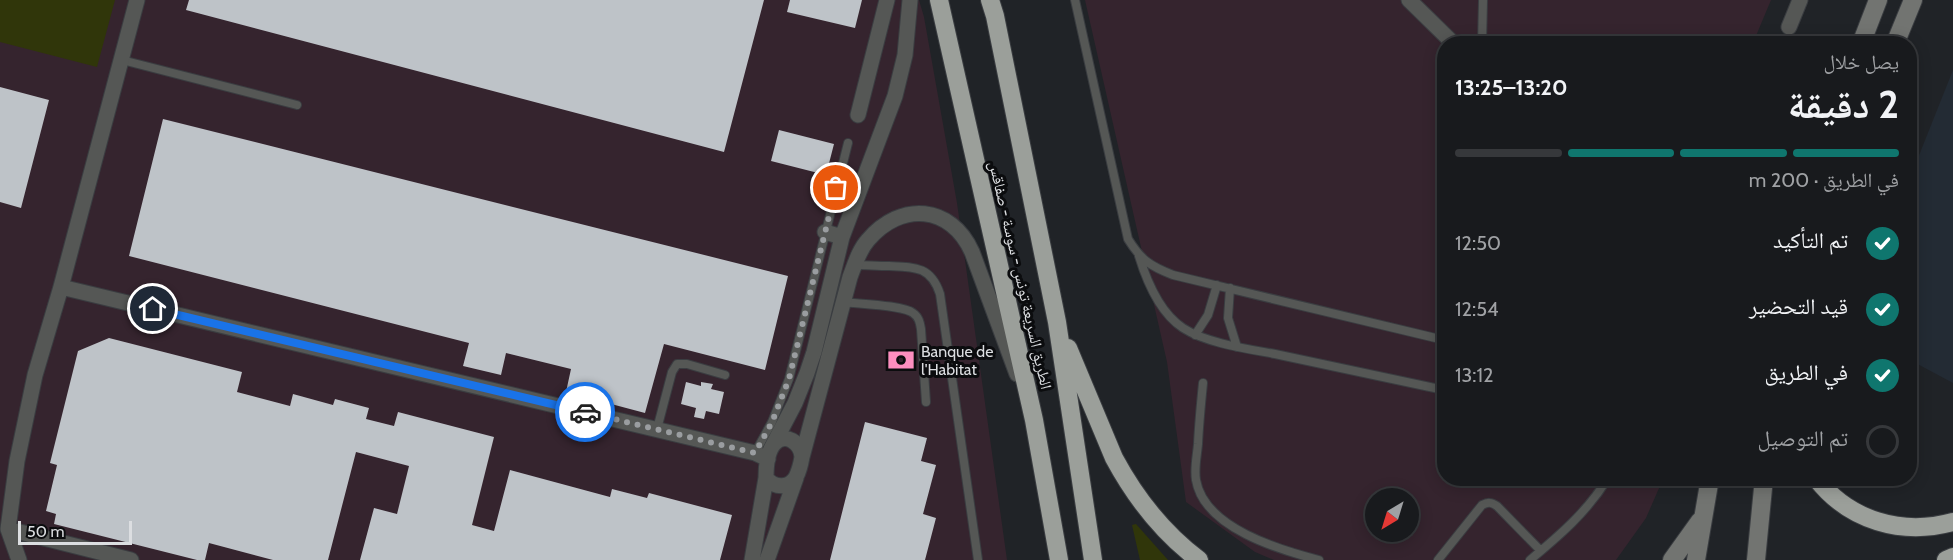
<!DOCTYPE html>
<html lang="ar">
<meta charset="utf-8">
<style>
body{margin:0;font-family:Cabin,"Noto Naskh Arabic",sans-serif;background:#212326;color:#f1f3f6;direction:rtl;height:100vh;display:flex;flex-direction:column;font-size:22px;white-space:nowrap}
*{box-sizing:border-box;margin:0}
p{font-size:20px;color:#9fa1a4}
.icon{flex:none;width:33px;height:33px;fill:none;stroke:currentColor;stroke-width:2;stroke-linecap:round;stroke-linejoin:round}
.map{position:relative;flex:1;overflow:hidden;direction:ltr}
.sheet{position:absolute;left:1437px;top:36px;width:480px;height:450px;display:flex;flex-direction:column;background:#181a1d;border-radius:24px;box-shadow:0 3px 15px #0003,0 0 0 2px #36383b;direction:rtl}
.sheet>*{flex:none}
.needle{width:39px;rotate:218deg}
.buttons{position:absolute;left:1365px;top:488px;display:grid;gap:12px}
.buttons a{display:grid;place-items:center;width:54px;height:54px;border-radius:50%;background:#181a1d;box-shadow:0 3px 15px #0003,0 0 0 2px #36383b;font-size:30px}
.scale{position:absolute;left:18px;bottom:15px;width:114px;box-sizing:border-box;padding-left:6px;border:3px solid #dcdee1;border-top:0;font-size:16px;line-height:21px;white-space:nowrap;color:#dcdee1;-webkit-text-stroke:4px #0b0c0e;paint-order:stroke}
.pin{position:absolute;display:grid;place-items:center;width:51px;height:51px;color:#fff;margin:-26px;border:3px solid #fff;border-radius:50%;box-shadow:0 2px 6px #0007}
.courier{position:absolute;display:grid;place-items:center;width:60px;height:60px;margin:-30px;border:4px solid #1a73e8;border-radius:50%;background:#fff;color:#222;box-shadow:0 2px 8px #0007}
.overview em{font-style:normal;font-weight:700}
.overview div{display:flex;flex-direction:column-reverse}
.overview{display:flex;align-items:center;justify-content:space-between;height:102px;padding:0 18px}
h1{font-size:39px;font-weight:700;line-height:45px}
.bar{display:grid;grid-template-columns:repeat(4,1fr);gap:9px 6px;align-content:center;height:72px;padding:0 18px}
.bar i{height:8px;border-radius:4px;background:#36383b}
.bar .current{background:#0f766e}
.bar p{grid-column:span 4}
ol{padding:0 18px;list-style:none}
li{display:flex;align-items:center;gap:18px;height:66px}
li p{margin-inline-start:auto}
li .icon{padding:6px;border-radius:50%;background:#0f766e;color:#fff;stroke-width:4}
li:last-child{color:#9fa1a4}
li i{width:33px;height:33px;border:3px solid #36383b;border-radius:50%}
.map>svg:first-child{display:block}
</style>
<div class="map">
<svg width="1953" height="560" viewBox="0 0 1953 560">
<rect width="100%" height="100%" fill="#202327"/>
<!-- commercial -->
<path fill="#35242e" fill-rule="evenodd" d="M0 0H919L924 17 957 203 1007 560H0Z
M1085 0H1771L1753 43 1444 44V478L1663 479 1646 518 1616 560H1274L1255 552 1186 502 1167 362ZM1376 498H1408V531H1376Z"/>
<!-- built -->
<path fill="#232b34" d="M1953 70V383L1910 360V178Z"/>
<!-- green -->
<path fill="#30360a" d="M0 0H115L97 67 0 42Z
M1136 524 1168 560H1140L1132 525Z"/>
<!-- building -->
<path fill="#bec3c8" d="M189 0H764L724 152 186 10Z
M790 0H862L855 28 787 12Z
M0 87 49 100 21 208 0 202Z
M163 119 788 276 765 370 664 344 645 413 566 392 571 369 506 353 501 375 463 366 469 343 129 256Z
M779 130 834 144 826 175 771 161Z
M109 338 242 372 237 392 290 406 293 394 333 405 335 399 369 408 366 419 394 426 398 412 494 437 472 525 494 531 510 470 610 497 612 489 647 498 649 493 732 515 720 560H360L374 508 397 514 409 466 356 452 328 560H273L209 543 205 560H197L54 524 56 514 46 511 57 465 50 463 78 351Z
M686 382 701 386V382L713 384 711 389 724 392 719 414 706 411 704 419 694 417 696 408 681 404Z
M865 422 927 438 921 461 936 465 923 514 936 518 925 560H830Z"/>
<g fill="none" stroke-linecap="round" stroke-linejoin="round">
<defs>
<path id="lane" d="M1075 0 1128 239C1141 260 1150 266 1173 275L1444 340
M1482 44 1483 0
M122 60 297 105
M1139 256C1147 282 1160 313 1183 328 1206 343 1248 349 1275 354 1332 366 1388 378 1444 390
M854 265C866 265 877 266 889 266 914 267 931 266 940 294L978 560
M1230 288 1228 318 1237 347
M843 302C858 304 903 305 913 313 919 317 920 323 921 329L926 402
M1195 335 1208 315 1217 285
M1203 383C1201 403 1199 423 1198 444 1197 456 1194 468 1196 480 1204 528 1280 550 1319 560
M657 429 672 372 677 364H687L725 375
M755 453 772 422 789 379 848 143
M1438 560 1482 505C1488 502 1491 502 1497 506L1541 551
M1530 560C1560 535 1587 512 1608 478"/>
<path id="street" d="M1409 0 1454 44
M1789 27 1800 0
M858 115 887 0
M825 232 842 237
M61 287 755 453 768 459
M773 445 795 403 807 373 814 352 842 237 895 96 905 55 910 0
M802 457C801 443 785 431 774 444 767 452 766 467 766 478 774 488 789 489 796 477 799 471 801 463 802 457L850 277C855 264 859 250 868 240 901 201 951 205 972 252L1017 374
M8 529 131 560
M19 560 8 529 17 461 35 375 61 287 137 0
M752 560 766 478
M767 560 796 478"/>
<path id="secondary" d="M1861 44 1878 0
M1895 44 1913 0
M1672 560 1700 521
M1696 560 1710 478
M1756 560 1764 478"/>
<path id="highway" d="M939 0 1034 420 1059 560
M990 0 995 16 1057 322 1093 560
M1068 348 1114 458C1135 497 1163 533 1199 560
M1816 478C1849 521 1902 536 1953 522
M1946 560 1953 557"/>
</defs>
<!-- lane casing -->
<use href="#lane" stroke="#3a3d41" stroke-width="10"/>
<!-- street casing -->
<use href="#street" stroke="#3a3d41" stroke-width="17"/>
<!-- secondary casing -->
<use href="#secondary" stroke="#3a3d41" stroke-width="20"/>
<!-- highway casing -->
<use href="#highway" stroke="#3a3d41" stroke-width="20"/>
<!-- lane -->
<use href="#lane" stroke="#555755" stroke-width="8"/>
<!-- street -->
<use href="#street" stroke="#555755" stroke-width="15"/>
<!-- secondary -->
<use href="#secondary" stroke="#727471" stroke-width="18"/>
<!-- highway -->
<use href="#highway" stroke="#9b9f9a" stroke-width="18"/>
</g>
<g fill="none" stroke-linecap="round" stroke-linejoin="round">
<!-- done -->
<path stroke="#9a9da0" stroke-width="6" stroke-dasharray="0 10.8" d="M585 412 755 453 772 422 789 379 836 188"/>
<!-- route -->
<path stroke="#1a73e8" stroke-width="8" d="M153 309 585 412"/>
</g>
<!-- icons -->
<defs>
<symbol id="bank-bare" viewBox="-9 -9 18 18"><path d="M-6-4H6V4H-6ZM0-2.3a2.3 2.3 0 1 0 0 4.6a2.3 2.3 0 1 0 0-4.6Z" fill="#fd8ebf" stroke="#0b0c0e" stroke-width="2.5" paint-order="stroke"/></symbol>
</defs>
<g fill-rule="evenodd">
<use href="#bank-bare" x="882" y="341" width="38" height="38"/>
</g>
<g text-anchor="middle" stroke-width="6" stroke-linejoin="round" paint-order="stroke">
<!-- street labels -->
<g font-size="16" fill="#dcdee1" stroke="#0b0c0e">
<text transform="translate(1021 275) rotate(77)" y="6">الطريق السريعة تونس - سوسة - صفاقس</text>
</g>
<!-- poi labels -->
<g font-size="16" fill="#dcdee1" stroke="#0b0c0e" text-anchor="start">
<text x="921" y="357">Banque de<tspan x="921" dy="18">l'Habitat</tspan></text>
</g>
</g>
</svg>
<div class="buttons">
<a><svg class="needle" viewBox="-14 -14 28 28"><path d="M0-13l5 13h-10z" fill="#e53935"/><path d="M0 13l5-13h-10z" fill="#9fa1a4"/></svg></a>
</div>
<div class="scale">50 m</div>
<div class="pin" style="left:836px;top:188px;background:#ea580c"><svg class="icon" aria-label="bag" viewBox="0 0 24 24"><path d="M5 8h14l-1 12H6zM9 8a3 3 0 0 1 6 0"/></svg></div>
<div class="pin" style="left:153px;top:309px;background:#1f2937"><svg class="icon" aria-label="home" viewBox="0 0 24 24"><path d="M3 11l9-7 9 7M6 9v11h12V9"/></svg></div>
<div class="courier" style="left:585px;top:412px"><svg class="icon" aria-label="car" viewBox="0 0 24 24"><path d="M5 17H2v-5l4-1 3-4h7l3 4 3 1v5h-3M9 17h6M6 11h13"/><circle cx="7" cy="17" r="2"/><circle cx="17" cy="17" r="2"/></svg></div>
<section class="sheet">
<div class="overview"><div><h1>2 دقيقة</h1><p>يصل خلال</p></div><em>13:20–13:25</em></div>
<div class="bar"><i class="current"></i><i class="current"></i><i class="current"></i><i></i><p>في الطريق · 200 m</p></div>
<ol>
<li><svg class="icon" aria-label="check" viewBox="0 0 24 24"><path d="M5 12l5 5 9-10"/></svg>تم التأكيد<p>12:50</p></li>
<li><svg class="icon" aria-label="check" viewBox="0 0 24 24"><path d="M5 12l5 5 9-10"/></svg>قيد التحضير<p>12:54</p></li>
<li><svg class="icon" aria-label="check" viewBox="0 0 24 24"><path d="M5 12l5 5 9-10"/></svg>في الطريق<p>13:12</p></li>
<li><i></i>تم التوصيل</li>
</ol>
</section>
</div>
